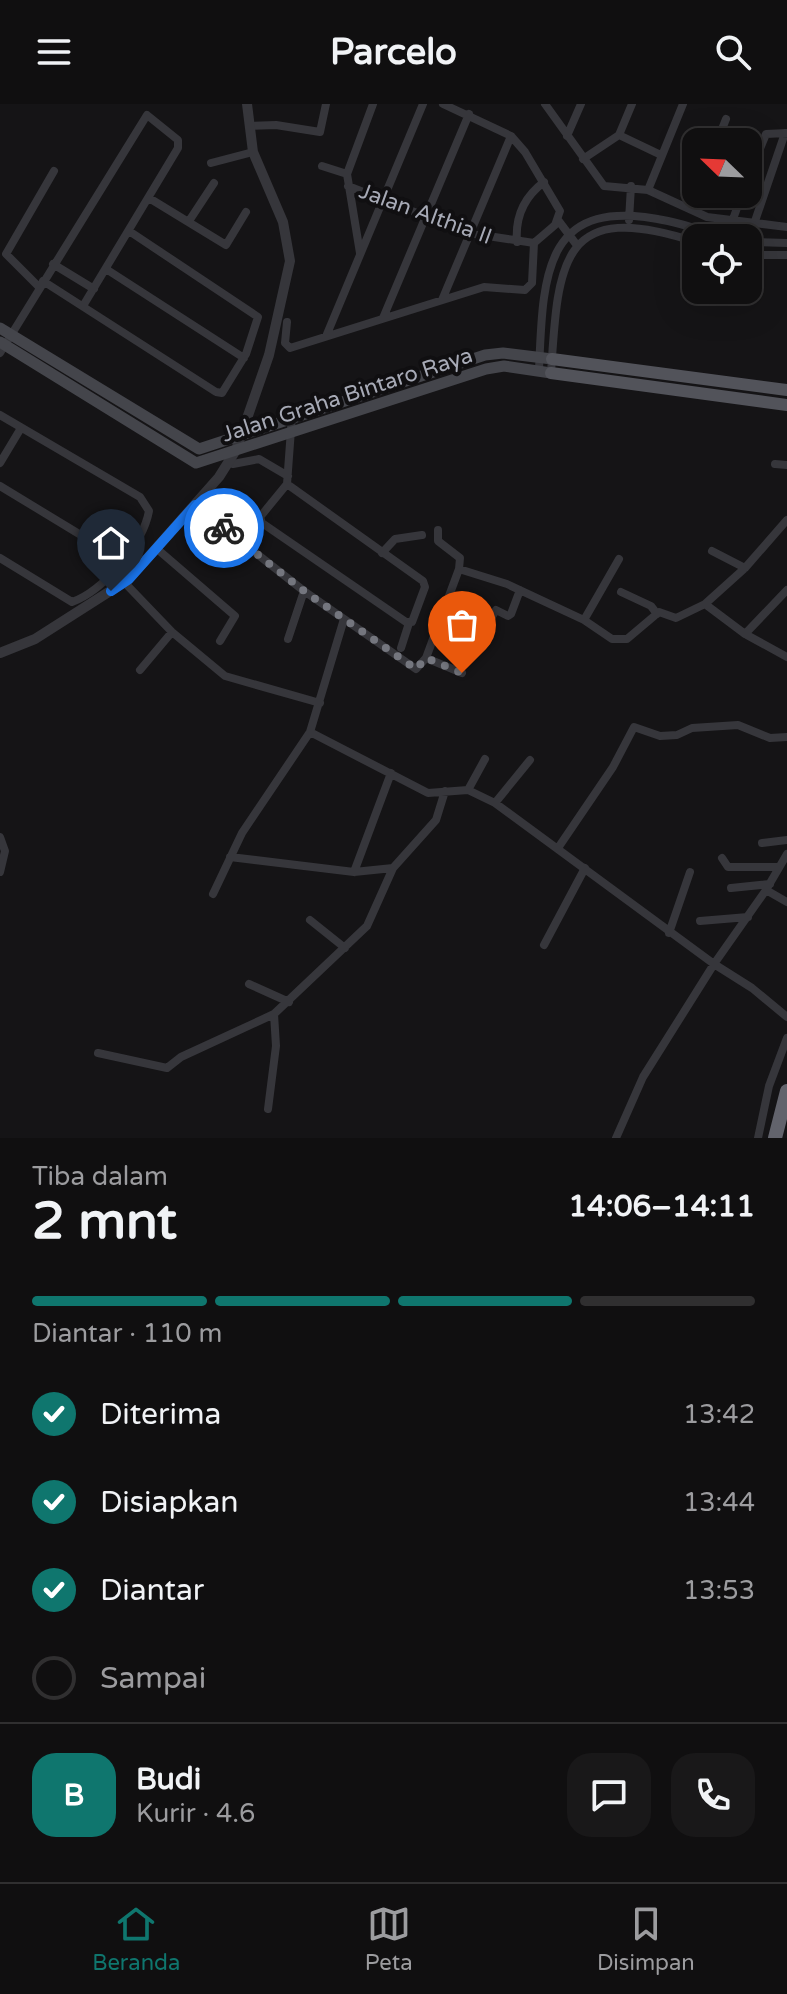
<!DOCTYPE html>
<html lang="id">
<meta charset="utf-8">
<style>
body{margin:0;font-family:"Varela Round",sans-serif;background:#191819;color:#f1f3f6;height:100vh;display:flex;flex-direction:column;font-size:30px;white-space:nowrap}
*{box-sizing:border-box;margin:0}
p{font-size:26px;color:#9c9c9f}
.icon{flex:none;width:44px;height:44px;fill:none;stroke:currentColor;stroke-width:2;stroke-linecap:round;stroke-linejoin:round}
.map{position:relative;height:1034px;overflow:hidden}
.sheet{display:flex;flex-direction:column;background:#100f10;flex:1}
.sheet>*{flex:none}
.needle{width:52px;rotate:293deg}
.fabs{position:absolute;left:682px;top:24px;display:grid;gap:16px}
.fabs a{display:grid;place-items:center;width:80px;height:80px;border-radius:16px;background:#100f10;box-shadow:0 8px 32px #0002,0 0 0 2px #302f30;font-size:40px}
.pin{position:absolute;display:grid;place-items:center;width:68px;height:68px;color:#fff;margin:-82px -34px;border-radius:50% 50% 50% 0;rotate:-45deg;box-shadow:0 0 8px #0007}
.pin .icon{rotate:45deg}
.courier{position:absolute;display:grid;place-items:center;width:80px;height:80px;margin:-40px;border:6px solid #1a73e8;border-radius:50%;background:#fff;color:#222;box-shadow:0 2px 10px #0007}
.summary em{font-style:normal;font-weight:800}
.summary div{display:flex;flex-direction:column-reverse}
.summary{display:flex;align-items:center;justify-content:space-between;height:136px;padding:0 32px}
h1{font-size:52px;font-weight:800;line-height:60px}
.bar{display:grid;grid-template-columns:repeat(4,1fr);gap:12px 8px;align-content:center;height:96px;padding:0 32px}
.bar i{height:10px;border-radius:6px;background:#302f30}
.bar .active{background:#0f766e}
.bar p{grid-column:span 4}
.line{display:flex;align-items:center;gap:20px;padding:0 32px;border-top:2px solid #302f30}
.line div{flex:1}
.round{display:grid;place-items:center;flex:none;width:84px;height:84px;border-radius:24px;background:#191819}
ol{padding:0 32px;list-style:none}
li{display:flex;align-items:center;gap:24px;height:88px}
li p{margin-inline-start:auto}
li .icon{padding:8px;border-radius:50%;background:#0f766e;color:#fff;stroke-width:4}
li:last-child{color:#9c9c9f}
li i{width:44px;height:44px;border:4px solid #302f30;border-radius:50%}
header{display:flex;justify-content:space-between;align-items:center;height:104px;padding:0 32px;background:#100f10;font-size:36px;font-weight:800}
.dock{display:flex;justify-content:space-around;align-items:center;height:112px;border-top:2px solid #302f30;background:#100f10;font-size:22px;color:#9c9c9f}
.dock a{display:grid;justify-items:center;gap:4px}
.dock .active{color:#0f766e}
.map>svg:first-child{display:block}
</style>
<header><svg class="icon" aria-label="menu" viewBox="0 0 24 24"><path d="M4 6h16M4 12h16M4 18h16"/></svg>Parcelo<svg class="icon" aria-label="search" viewBox="0 0 24 24"><circle cx="10" cy="10" r="6"/><path d="M15 15l6 6"/></svg></header>
<div class="map">
<svg width="787" height="1034" viewBox="0 0 787 1034">
<rect width="100%" height="100%" fill="#151416"/>
<g fill="none" stroke-linecap="round" stroke-linejoin="round">
<!-- minor -->
<path stroke="#36363b" stroke-width="8" d="M545 0 604 82 648 86 707 113 787 123
M250 22 276 21 320 28 326 0
M619 31 632 0
M567 32 581 0
M717 38 726 15
M583 55 619 31 661 51
M211 59 253 48
M322 62 347 70
M748 74 766 30 787 29
M348 82 468 129 534 139 555 121 560 107 525 48 511 32 443 0
M648 86 683 0
M149 94 226 141 246 108
M687 103 696 84
M558 116 576 140
M629 116 631 82
M189 117 214 79
M732 118 742 90
M754 120 785 29
M517 138C515 113 524 93 544 78
M748 138 787 139
M360 149 347 70 373 0
M748 151H787
M53 160 94 185
M106 165 244 254
M43 177 216 288 222 289 246 250 258 213 129 127
M39 183 6 150 54 67
M442 196 511 32
M383 214 469 10
M287 218 285 239 290 244 484 183 525 186 532 179 534 139
M327 230 423 0
M0 249 147 11 178 36V44L83 202
M539 266C543 169 544 90 668 117 688 121 707 129 727 134
M551 269C558 155 562 94 696 138
M0 311 140 393 149 407C143 440 103 487 72 498L0 454
M0 359 21 324
M233 360 259 355 288 372
M775 360 787 361
M287 380 260 413 262 419 406 518H412L425 483 423 477 287 380 292 312
M0 382 122 456
M195 401 304 487 416 565 426 554 459 465 460 454 438 437V426
M787 416 745 464 705 500 745 530 787 486
M156 444 235 512 220 537
M712 447 745 464
M382 449 395 435 422 431
M459 465 507 480 584 516 612 535H627L659 508 676 514 705 500
M124 478 172 528 225 572 320 599
M621 488 651 502 657 510
M444 504 484 526 496 506 508 512 511 510 520 486
M344 515 310 628 428 689 468 686 495 699 714 860 766 786
M584 516 619 455
M745 530 787 553
M288 535 304 487
M401 544 409 519
M426 554 462 569
M140 566 172 528
M468 686 485 655
M495 699 530 656
M0 733 5 747 0 768
M762 739 787 736
M558 744 613 663 634 623 660 632 677 631 692 624 738 621 770 634 787 633
M787 750 766 786 787 798
M230 753 354 768 393 764
M722 754 728 763H779
M354 768 391 669
M731 784 770 780
M213 790 242 729 310 628
M310 816 345 844
M700 817 748 813
M669 829 690 768
M544 841 585 764
M249 880 289 898
M98 949 167 964 181 953 274 910 367 822 393 764 436 716 445 687
M268 1005 276 942 274 910
M616 1034 643 973 714 860 752 884 787 913
M758 1034 769 982 787 934"/>
<!-- tertiary -->
<path stroke="#36363b" stroke-width="10" d="M0 549 35 535 129 475 219 373 236 346 269 251 290 157 283 118 253 48 247 0"/>
<!-- secondary -->
<path stroke="#44454b" stroke-width="11" d="M0 224 199 345 485 251 503 249 552 255
M0 238 196 359 486 265 504 262 551 269"/>
<!-- primary -->
<path stroke="#52535a" stroke-width="12" d="M552 255 787 286
M551 269 787 301"/>
<!-- motorway -->
<path stroke="#62636c" stroke-width="14" d="M775 1034 787 987"/>
</g>
<g fill="none" stroke-linecap="round" stroke-linejoin="round">
<!-- done -->
<path stroke="#74767e" stroke-width="8" stroke-dasharray="0 14.4" d="M224 424 304 487 416 565 426 554 462 569"/>
<!-- route -->
<path stroke="#1a73e8" stroke-width="10" d="M111 487 129 475 195 401 224 424"/>
</g>
<g text-anchor="middle" stroke-width="8" stroke-linejoin="round" paint-order="stroke">
<!-- street labels -->
<g font-size="22" fill="#a7aab6" stroke="#100f11">
<text transform="translate(426 109) rotate(20)" y="8">Jalan Althia II</text>
<text transform="translate(347 290) rotate(-18)" y="8">Jalan Graha Bintaro Raya</text>
</g>
</g>
</svg>
<div class="fabs">
<a><svg class="needle" viewBox="-14 -14 28 28"><path d="M0-13l5 13h-10z" fill="#e53935"/><path d="M0 13l5-13h-10z" fill="#9c9c9f"/></svg></a>
<a><svg class="icon" aria-label="locate" viewBox="0 0 24 24"><circle cx="12" cy="12" r="6"/><path d="M12 2v4M12 18v4M2 12h4M18 12h4"/></svg></a>
</div>
<div class="pin" style="left:462px;top:569px;background:#ea580c"><svg class="icon" aria-label="bag" viewBox="0 0 24 24"><path d="M5 8h14l-1 12H6zM9 8a3 3 0 0 1 6 0"/></svg></div>
<div class="pin" style="left:111px;top:487px;background:#1f2937"><svg class="icon" aria-label="home" viewBox="0 0 24 24"><path d="M3 11l9-7 9 7M6 9v11h12V9"/></svg></div>
<div class="courier" style="left:224px;top:424px"><svg class="icon" aria-label="bike" viewBox="0 0 24 24"><circle cx="6" cy="16" r="4"/><circle cx="18" cy="16" r="4"/><path d="M6 16l4-8h5l3 8M10 8l3 8H6M13 5h3"/></svg></div>
</div>
<section class="sheet">
<div class="summary"><div><h1>2 mnt</h1><p>Tiba dalam</p></div><em>14:06–14:11</em></div>
<div class="bar"><i class="active"></i><i class="active"></i><i class="active"></i><i></i><p>Diantar · 110 m</p></div>
<ol>
<li><svg class="icon" aria-label="check" viewBox="0 0 24 24"><path d="M5 12l5 5 9-10"/></svg>Diterima<p>13:42</p></li>
<li><svg class="icon" aria-label="check" viewBox="0 0 24 24"><path d="M5 12l5 5 9-10"/></svg>Disiapkan<p>13:44</p></li>
<li><svg class="icon" aria-label="check" viewBox="0 0 24 24"><path d="M5 12l5 5 9-10"/></svg>Diantar<p>13:53</p></li>
<li><i></i>Sampai</li>
</ol>
<div class="line" style="height:144px"><b class="round" style="background:#0f766e;color:#fff">B</b><div><b>Budi</b><p>Kurir · 4.6</p></div><a class="round"><svg class="icon" aria-label="chat" viewBox="0 0 24 24"><path d="M4 5h16v11H9l-5 4z"/></svg></a><a class="round"><svg class="icon" aria-label="phone" viewBox="0 0 24 24"><path d="M5 4h4l2 5-3 2q2 4 5 5l2-3 5 2v4C11 20 4 13 5 4z"/></svg></a></div>
</section>
<nav class="dock">
<a class="active"><svg class="icon" aria-label="home" viewBox="0 0 24 24"><path d="M3 11l9-7 9 7M6 9v11h12V9"/></svg>Beranda</a>
<a><svg class="icon" aria-label="map" viewBox="0 0 24 24"><path d="M3 6l6-2 6 2 6-2v14l-6 2-6-2-6 2zM9 4v14M15 6v14"/></svg>Peta</a>
<a><svg class="icon" aria-label="saved" viewBox="0 0 24 24"><path d="M7 4h10v16l-5-4-5 4z"/></svg>Disimpan</a>
</nav>
